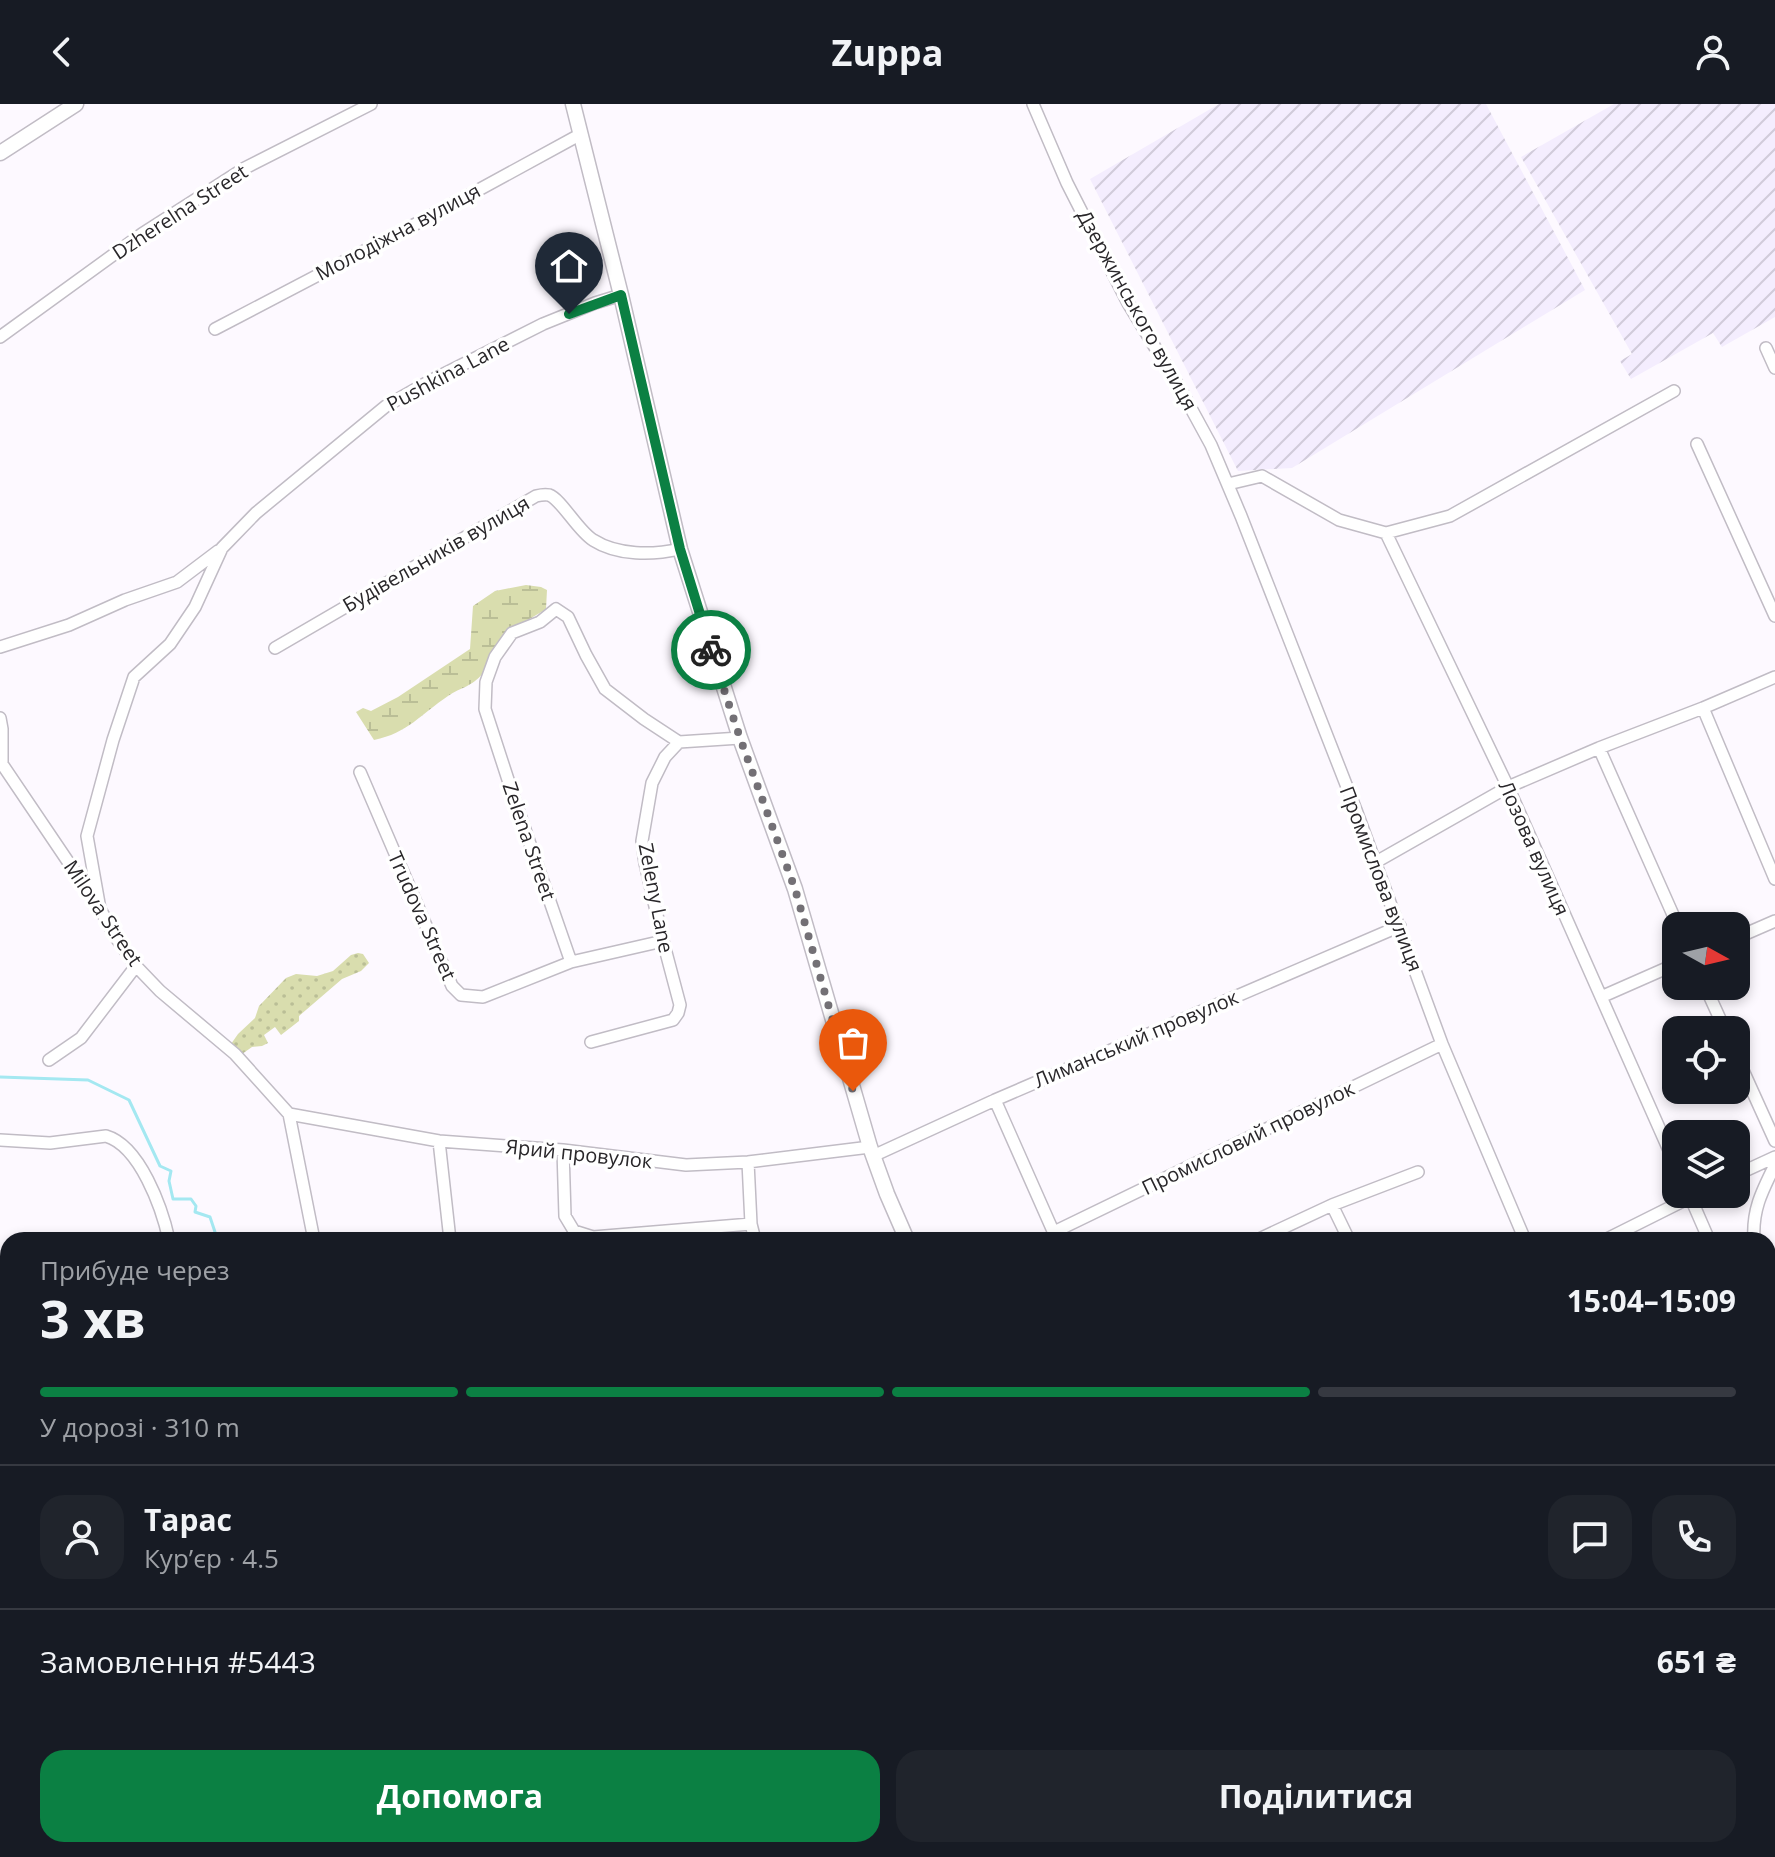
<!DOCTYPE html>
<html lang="uk">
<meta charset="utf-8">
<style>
body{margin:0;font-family:"Open Sans",sans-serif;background:#20242c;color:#f1f3f6;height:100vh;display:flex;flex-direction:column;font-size:30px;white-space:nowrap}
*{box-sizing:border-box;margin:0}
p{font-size:26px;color:#9ea1a6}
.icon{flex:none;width:44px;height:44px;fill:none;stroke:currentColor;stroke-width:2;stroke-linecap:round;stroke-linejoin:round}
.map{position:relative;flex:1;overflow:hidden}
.sheet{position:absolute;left:0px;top:1128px;width:1776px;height:626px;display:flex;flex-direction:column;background:#171b24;border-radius:24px 24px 0 0;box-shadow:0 4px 12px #0003}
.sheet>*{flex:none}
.needle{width:52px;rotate:98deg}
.controls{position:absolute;left:1662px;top:808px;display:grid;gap:16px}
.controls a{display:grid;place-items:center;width:88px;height:88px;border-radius:16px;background:#171b24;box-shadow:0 4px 12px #0003;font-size:40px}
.pin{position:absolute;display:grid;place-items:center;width:68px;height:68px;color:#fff;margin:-82px -34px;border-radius:50% 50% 50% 0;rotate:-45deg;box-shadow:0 0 8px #0007}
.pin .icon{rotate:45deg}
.courier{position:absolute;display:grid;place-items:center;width:80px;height:80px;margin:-40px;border:6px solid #0b8043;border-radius:50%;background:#fff;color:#222;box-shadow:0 2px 10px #0007}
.head em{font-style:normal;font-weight:700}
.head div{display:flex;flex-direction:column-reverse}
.head{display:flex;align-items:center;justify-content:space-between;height:136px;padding:0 40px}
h1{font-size:52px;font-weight:700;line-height:60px}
.bar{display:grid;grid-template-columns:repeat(4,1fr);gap:12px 8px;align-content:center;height:96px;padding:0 40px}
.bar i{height:10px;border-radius:6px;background:#363941}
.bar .current{background:#0b8043}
.bar p{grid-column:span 4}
.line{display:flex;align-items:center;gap:20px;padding:0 40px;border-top:2px solid #363941}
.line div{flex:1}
.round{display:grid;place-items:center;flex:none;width:84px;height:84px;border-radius:24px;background:#20242c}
.primary-button{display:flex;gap:16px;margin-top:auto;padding:16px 40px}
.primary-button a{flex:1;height:92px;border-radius:24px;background:#0b8043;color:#fff;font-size:32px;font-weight:700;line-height:92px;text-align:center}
.primary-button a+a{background:#20242c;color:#f1f3f6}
header{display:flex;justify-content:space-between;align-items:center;height:104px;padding:0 40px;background:#171b24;font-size:36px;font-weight:700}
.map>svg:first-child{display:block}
</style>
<header><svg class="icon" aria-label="back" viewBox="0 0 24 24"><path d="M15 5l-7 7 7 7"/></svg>Zuppa<svg class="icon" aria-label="person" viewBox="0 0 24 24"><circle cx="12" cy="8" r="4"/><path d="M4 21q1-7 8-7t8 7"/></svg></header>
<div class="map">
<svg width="1775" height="1753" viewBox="0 0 1775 1753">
<defs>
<pattern id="industrial-furrows" width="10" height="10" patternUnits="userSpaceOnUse" patternTransform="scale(2)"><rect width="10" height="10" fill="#f4edfe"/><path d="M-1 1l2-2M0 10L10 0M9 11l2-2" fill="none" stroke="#d1cbda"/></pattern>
<pattern id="grass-dots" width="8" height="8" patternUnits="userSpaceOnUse" patternTransform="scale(2)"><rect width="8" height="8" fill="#d9ddae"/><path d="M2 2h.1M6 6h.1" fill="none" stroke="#babe96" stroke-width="1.8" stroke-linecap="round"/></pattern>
<pattern id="wetland-marsh" width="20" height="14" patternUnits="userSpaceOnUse" patternTransform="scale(2)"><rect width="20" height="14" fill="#d9ddae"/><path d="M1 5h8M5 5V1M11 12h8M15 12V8" fill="none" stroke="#babe96"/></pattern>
</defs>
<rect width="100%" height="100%" fill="#fdf9ff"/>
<!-- industrial -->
<path fill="url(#industrial-furrows)" d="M1219 0H1486L1585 186 1292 364 1238 367 1090 75Z
M1614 0H1775V213L1722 243 1713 229 1631 275 1620 257 1632 250 1521 53Z
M1775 1179V1385L1768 1389V1182Z"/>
<!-- grass -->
<path fill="url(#grass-dots)" d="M358 849 363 850 369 859 361 867 342 875 299 912V917L281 931 275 923 264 931 268 939 262 942 252 943 242 950 231 940 238 930 255 914 259 902 286 874 296 870 317 872 333 867 351 851Z"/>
<!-- wetland -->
<path fill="url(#wetland-marsh)" d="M526 481 541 483 547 486 546 505C531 515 512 523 500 536 492 545 490 559 483 569 472 583 461 583 448 592 421 610 408 629 374 636L356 608 363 604 371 607 398 593 470 545 473 502 495 487Z"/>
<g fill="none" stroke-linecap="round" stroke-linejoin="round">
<!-- stream -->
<path stroke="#a4e8f1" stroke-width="3" d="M0 973 88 976 129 996 160 1062 171 1067 169 1077 173 1095H191L196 1102 195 1108 210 1113 215 1128 209 1136
M335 1746 340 1753"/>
<defs>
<path id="minor" d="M1033 0 1067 79 1128 199 1181 286 1211 341 1241 412 1356 706 1442 940 1525 1136
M215 225 429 113 581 30
M0 233 142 130 245 64 371 0
M1766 244 1775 264
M1697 340 1775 512
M1228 380 1262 372 1339 416 1386 429 1450 412 1674 287
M1386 429 1508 683 1676 1062
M0 543 69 521 125 496 177 478 218 447
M275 544 536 392C540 391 544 390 549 391 561 395 578 427 593 436 618 452 653 451 680 445
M1703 604 1775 775
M0 614 2 625V661
M679 638 740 634
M1599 644 1678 822
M0 657 100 805 117 835 136 862 160 887 235 950 289 1010
M360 668 452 882 461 891 483 893 571 858
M1376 758 1508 683 1599 644 1703 604 1775 573
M100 805 87 732 113 636 134 573 170 540 195 503 222 444 256 409 386 302 428 278 543 220 595 199 621 191
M1736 834 1775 817
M1705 882 1725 926
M1601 893 1676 860
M591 938 673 916 678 909 680 901 663 837 645 759 642 737 652 679 665 653 679 638 644 615 605 585 586 551 568 513 556 505 540 518 512 529 495 553 486 578 485 605 513 691 571 858 663 837
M1736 951 1775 1037
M49 956 81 934 136 862
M995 996 1057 1136
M289 1010 439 1037 563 1046 686 1061 748 1058 870 1043
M289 1010 314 1136
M0 1036 50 1039 106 1032C140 1042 162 1104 169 1136
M439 1037 450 1136
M563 1046 565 1112 574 1127 593 1133 751 1120
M873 1052 995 996 1400 822
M748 1058 751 1120 755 1136
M1736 1071 1775 1053
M1689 1090 1709 1136
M1332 1101 1349 1136
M1054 1128 1442 940
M1257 1136 1332 1101 1418 1068
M1605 1136 1697 1090
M1754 1136C1752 1106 1762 1087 1775 1061
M1768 1186 1775 1205
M1768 1315 1775 1331
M1768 1482 1775 1483
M1768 1572 1775 1560
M0 1651 8 1654
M1768 1694 1775 1701
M73 1746 74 1753
M189 1746 191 1753
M492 1746 494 1753
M659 1746 661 1753
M810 1746 813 1753
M928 1746 931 1753
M1434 1746 1437 1753
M1606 1746 1614 1753
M1170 1753 1187 1746
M1477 1753 1491 1746
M1668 1753 1672 1746"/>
<path id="tertiary" d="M573 0 621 191 680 445 740 634 795 785 870 1043 887 1090 907 1136
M0 49 76 0
M1286 1746 1291 1753"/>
</defs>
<!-- minor casing -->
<use href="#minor" stroke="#c1bcc5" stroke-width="14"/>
<!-- tertiary casing -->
<use href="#tertiary" stroke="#c1bcc5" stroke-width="17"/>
<!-- minor -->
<use href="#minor" stroke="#fff" stroke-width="11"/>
<!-- tertiary -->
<use href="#tertiary" stroke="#fff" stroke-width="14"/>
</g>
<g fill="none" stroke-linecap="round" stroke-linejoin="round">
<!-- done -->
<path stroke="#737075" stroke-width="8" stroke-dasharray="0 14.4" d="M711 546 740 634 795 785 853 987"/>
<!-- route -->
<path stroke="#0b8043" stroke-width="10" d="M569 210 621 191 680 445 711 546"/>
</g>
<g text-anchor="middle" stroke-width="7" stroke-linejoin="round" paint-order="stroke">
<!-- street labels -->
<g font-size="20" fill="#29272a" stroke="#fff">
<text transform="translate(180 108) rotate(-33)" y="7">Dzherelna Street</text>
<text transform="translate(398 128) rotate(-28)" y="7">Молодіжна вулиця</text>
<text transform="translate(1137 206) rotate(61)" y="7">Дзержинського вулиця</text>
<text transform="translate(448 270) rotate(-28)" y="7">Pushkina Lane</text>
<text transform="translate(436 450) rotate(-30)" y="7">Будівельників вулиця</text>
<text transform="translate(529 737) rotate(71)" y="7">Zelena Street</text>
<text transform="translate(1534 744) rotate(66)" y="7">Лозова вулиця</text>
<text transform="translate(1381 775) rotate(69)" y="7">Промислова вулиця</text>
<text transform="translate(656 794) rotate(79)" y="7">Zeleny Lane</text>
<text transform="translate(103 809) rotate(56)" y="7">Milova Street</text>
<text transform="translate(422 812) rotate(66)" y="7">Trudova Street</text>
<text transform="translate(1136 935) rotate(-23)" y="7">Лиманський провулок</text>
<text transform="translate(1248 1034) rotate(-26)" y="7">Промисловий провулок</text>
<text transform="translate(579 1050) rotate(6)" y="7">Ярий провулок</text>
</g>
</g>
</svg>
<div class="controls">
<a><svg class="needle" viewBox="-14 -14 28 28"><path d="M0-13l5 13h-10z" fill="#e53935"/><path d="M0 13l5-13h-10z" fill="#9ea1a6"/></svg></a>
<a><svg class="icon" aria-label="locate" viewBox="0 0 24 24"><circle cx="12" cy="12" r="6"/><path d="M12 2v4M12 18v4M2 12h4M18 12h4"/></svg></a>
<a><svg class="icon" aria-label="layers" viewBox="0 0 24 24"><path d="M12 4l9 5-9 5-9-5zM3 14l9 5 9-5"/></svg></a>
</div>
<div class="pin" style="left:853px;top:987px;background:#ea580c"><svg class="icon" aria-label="bag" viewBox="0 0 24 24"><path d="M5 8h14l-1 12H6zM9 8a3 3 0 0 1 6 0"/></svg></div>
<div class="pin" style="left:569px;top:210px;background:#1f2937"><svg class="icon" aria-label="home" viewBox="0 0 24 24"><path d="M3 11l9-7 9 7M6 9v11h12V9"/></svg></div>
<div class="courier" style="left:711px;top:546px"><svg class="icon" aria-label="bike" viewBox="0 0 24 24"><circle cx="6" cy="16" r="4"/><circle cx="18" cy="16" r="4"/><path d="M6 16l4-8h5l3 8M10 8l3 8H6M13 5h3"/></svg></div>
<section class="sheet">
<div class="head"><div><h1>3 хв</h1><p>Прибуде через</p></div><em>15:04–15:09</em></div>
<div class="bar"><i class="current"></i><i class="current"></i><i class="current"></i><i></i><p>У дорозі · 310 m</p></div>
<div class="line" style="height:144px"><a class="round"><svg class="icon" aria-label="person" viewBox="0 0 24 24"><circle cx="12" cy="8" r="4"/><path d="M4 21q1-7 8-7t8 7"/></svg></a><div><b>Тарас</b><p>Кур’єр · 4.5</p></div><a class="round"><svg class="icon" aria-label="chat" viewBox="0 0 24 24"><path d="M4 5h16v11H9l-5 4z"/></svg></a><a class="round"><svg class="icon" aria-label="phone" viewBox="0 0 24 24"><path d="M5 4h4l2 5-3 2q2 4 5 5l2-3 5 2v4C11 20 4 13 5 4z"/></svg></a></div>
<div class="line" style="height:104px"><div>Замовлення #5443</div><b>651 ₴</b></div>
<div class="primary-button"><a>Допомога</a><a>Поділитися</a></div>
</section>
</div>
